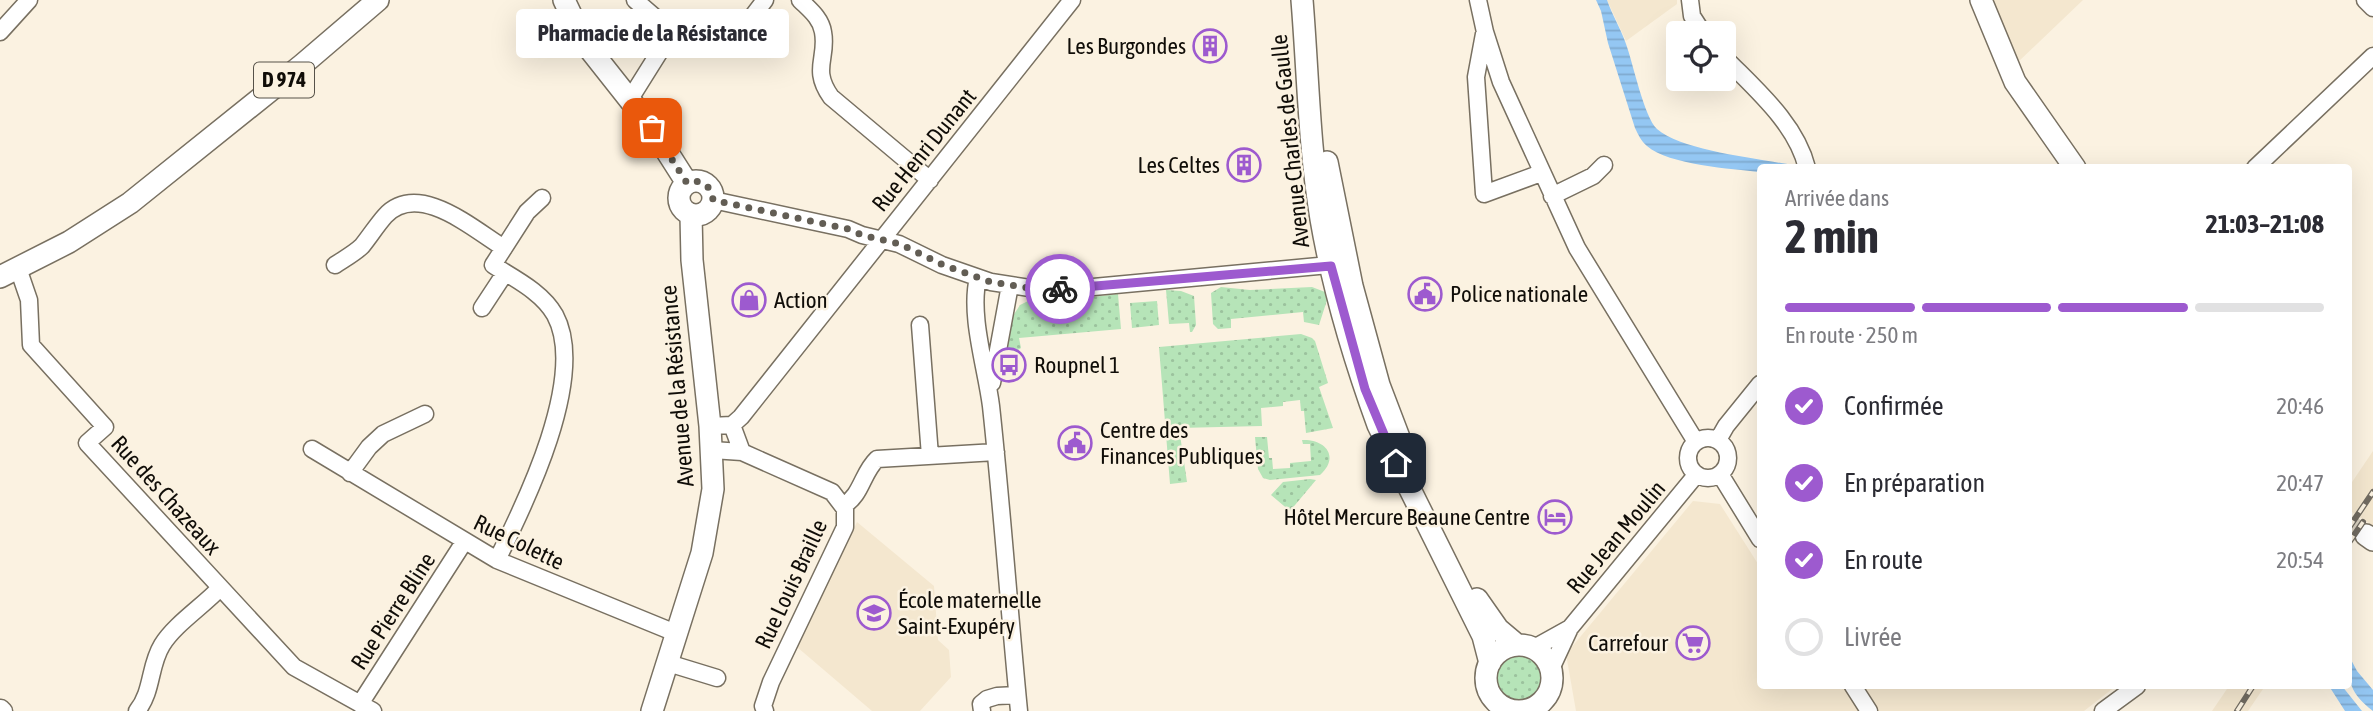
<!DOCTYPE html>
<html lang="fr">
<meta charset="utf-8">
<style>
body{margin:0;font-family:"Asap Condensed",sans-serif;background:#f2f2f3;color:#2b2b33;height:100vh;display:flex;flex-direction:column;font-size:26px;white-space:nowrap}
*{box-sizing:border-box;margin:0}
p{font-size:23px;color:#7c7c81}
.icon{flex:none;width:38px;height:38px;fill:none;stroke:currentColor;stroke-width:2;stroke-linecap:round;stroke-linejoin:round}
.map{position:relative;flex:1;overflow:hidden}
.sheet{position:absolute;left:1757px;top:164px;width:595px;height:525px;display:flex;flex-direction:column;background:#fff;border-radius:7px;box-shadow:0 7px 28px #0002}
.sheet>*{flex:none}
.fabs{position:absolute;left:1666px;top:21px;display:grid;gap:14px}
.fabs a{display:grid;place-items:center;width:70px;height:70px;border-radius:7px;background:#fff;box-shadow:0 7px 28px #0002;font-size:35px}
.pin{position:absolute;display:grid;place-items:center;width:60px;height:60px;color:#fff;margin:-30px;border-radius:14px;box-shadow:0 4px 10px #0006}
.courier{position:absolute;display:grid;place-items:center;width:70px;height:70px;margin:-35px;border:5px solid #9d5acf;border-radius:50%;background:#fff;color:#222;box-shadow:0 2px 9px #0007}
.bubble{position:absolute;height:49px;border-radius:7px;background:#fff;box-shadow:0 7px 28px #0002;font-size:23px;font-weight:700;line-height:49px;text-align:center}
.overview em{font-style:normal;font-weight:700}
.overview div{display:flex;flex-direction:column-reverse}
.overview{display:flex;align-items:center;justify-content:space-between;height:119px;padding:0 28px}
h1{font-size:46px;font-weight:700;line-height:52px}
.bar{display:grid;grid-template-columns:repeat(4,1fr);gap:10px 7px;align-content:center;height:84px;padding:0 28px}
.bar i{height:9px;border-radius:5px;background:#e1e1e2}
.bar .on{background:#9d5acf}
.bar p{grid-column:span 4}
ol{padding:0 28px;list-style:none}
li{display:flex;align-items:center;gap:21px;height:77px}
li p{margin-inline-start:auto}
li .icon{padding:7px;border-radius:50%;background:#9d5acf;color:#fff;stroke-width:4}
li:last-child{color:#7c7c81}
li i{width:38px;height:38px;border:4px solid #e1e1e2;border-radius:50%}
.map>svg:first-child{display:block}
</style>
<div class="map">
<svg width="2373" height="711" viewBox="0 0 2373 711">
<defs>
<pattern id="grass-dots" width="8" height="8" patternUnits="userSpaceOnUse" patternTransform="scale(1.75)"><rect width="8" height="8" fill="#b6e4b8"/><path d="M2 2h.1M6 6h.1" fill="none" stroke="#9bc29d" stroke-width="1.8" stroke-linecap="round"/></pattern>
<pattern id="water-rules" width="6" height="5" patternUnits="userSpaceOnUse" patternTransform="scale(1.75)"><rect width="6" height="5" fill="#94c7f3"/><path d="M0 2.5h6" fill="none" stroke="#7faacf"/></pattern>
</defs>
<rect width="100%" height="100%" fill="#fbf2e1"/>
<!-- built -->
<path fill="#f4e7cf" d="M1607 0H1677V4L1626 41Z
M1991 0H2083L2017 63Z
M2373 451V526L2349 510 2348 488Z
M1693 501 1720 504 1760 567V686H1838L1841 690 1845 686H2116L2084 711H1576L1566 654Z
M857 522 934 586 938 640 949 650 951 677 920 711H872L797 647Z
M2229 686H2265L2248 711H2212Z"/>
<!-- grass -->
<path fill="url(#grass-dots)" d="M1221 287 1250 290 1312 287 1325 292 1328 297 1319 325 1304 322 1303 312 1231 319V328L1218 329 1213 324 1211 293Z
M1166 290 1181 291 1194 296 1196 325 1192 332H1190L1189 323 1169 324Z
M1118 294 1121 329 1019 338 1021 348 1013 353 1012 362 1006 363 1011 319 1020 305 1032 299H1075Z
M1157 301 1159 325 1132 328 1130 303Z
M1301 334 1312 338 1315 341 1328 383 1319 387 1333 428 1306 433 1304 411H1301L1300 400 1283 402V406L1261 408 1262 426 1179 428 1187 482 1170 484 1159 347Z
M1255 437H1267L1269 458H1272L1273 469 1290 468V463L1311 461 1310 444H1303L1302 440C1326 439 1340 457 1320 475L1270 480 1263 478 1258 469Z
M1310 479 1316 480 1290 511 1271 495 1283 482Z
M1497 678a22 22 0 1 1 44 0a22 22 0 1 1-44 0Z"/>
<!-- water -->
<path fill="url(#water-rules)" d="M1596 0H1607C1612 15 1621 29 1626 44 1633 63 1644 117 1657 129 1685 153 1769 159 1807 168H1760V172C1732 169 1669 165 1647 146 1641 141 1638 134 1635 128L1608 43 1601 11Z
M2348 654 2357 671 2373 690V711C2350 693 2348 682 2348 654Z
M2329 686H2342L2362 711H2345Z"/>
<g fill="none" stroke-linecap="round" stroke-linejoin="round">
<!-- major-tunnel -->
<path stroke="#d8d0c0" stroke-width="21" stroke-dasharray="21 10" stroke-linecap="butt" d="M2348 525 2366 535"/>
<defs>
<path id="minor" d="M800 0C809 9 821 18 823 32 828 58 811 69 831 97L930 180
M1478 0 1485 32 1501 82 1577 248 1696 442
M1690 0 1692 16 1703 33
M2365 0 2373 8
M0 32 29 0
M1484 34 1476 77 1484 194 1541 173
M736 38 765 0
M1724 57C1755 89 1796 123 1807 168
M630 99 672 32 635 0
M2255 168 2373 56
M1552 196 1593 176 1604 165
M713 200 848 229 862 235 899 244 942 265 991 282 1036 289H1072L1340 264
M335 265C344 259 355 253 362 246 370 236 377 225 385 216 418 180 473 229 504 248
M18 268 29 300 31 345 105 427 87 443 294 667 373 711
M978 278C969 315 986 367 991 406 1002 507 1009 609 1019 711
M482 308 505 273
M920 325 930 456
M992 383 1010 285
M710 426 732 425 741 417 1072 0
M1688 458a20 20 0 1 1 40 0a20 20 0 1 1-40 0Z
M1718 440 1726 426 1760 384
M312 449 497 560 678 634
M712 450 742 452 732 425
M742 452 832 492 845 509V527L771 682 763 706 765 711
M350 473 369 447 383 434 425 414
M1720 474 1760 539
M843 506C862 495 862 473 877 459L996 452
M497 560C525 504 588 376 555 315 542 292 515 279 493 265L527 212 542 198
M1534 648 1570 628
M668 663 717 678
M1551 669 1570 628 1696 475
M1853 686 1869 711
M360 704 464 542
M1 708 4 711
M137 711C153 691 149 666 162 645 174 625 203 606 220 588
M982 711 981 704 987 699 997 696 1017 695
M2103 711 2137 686"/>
<path id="major" d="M564 0 584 42 652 128 687 183
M1302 0C1308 73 1309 147 1321 219 1333 289 1354 359 1378 425L1483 636 1490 663
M1981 0 2015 82 2075 168
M1327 162 1352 286 1379 385 1403 448
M679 198a17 17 0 1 1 34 0a17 17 0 1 1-34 0Z
M0 277 69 242 130 203 302 65 378 0
M2366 535 2373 540
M1477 599 1498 629 1517 645
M1486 678a33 33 0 1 1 66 0a33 33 0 1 1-66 0Z
M652 711 702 553 713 489 710 426 692 260 691 215"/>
</defs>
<!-- minor casing -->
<use href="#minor" stroke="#787061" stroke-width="19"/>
<!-- major casing -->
<use href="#major" stroke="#787061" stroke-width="24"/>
<!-- minor -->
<use href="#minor" stroke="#fff" stroke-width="16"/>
<!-- major -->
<use href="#major" stroke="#fff" stroke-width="21"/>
<defs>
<path id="rail" d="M2348 529 2373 492
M2348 544 2363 522
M2237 711 2253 686"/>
</defs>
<!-- rail casing -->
<use href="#rail" stroke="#716b61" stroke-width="6"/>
<!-- rail -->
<use href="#rail" stroke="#fbf2e1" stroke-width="3.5" stroke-dasharray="10" stroke-linecap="butt"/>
</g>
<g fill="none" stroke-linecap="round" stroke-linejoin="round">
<!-- done -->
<path stroke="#625d54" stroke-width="7" stroke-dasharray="0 12.6" d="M652 128 687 183C701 178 711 185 713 200L848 229 862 235 900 244 943 265 991 282 1036 289H1060"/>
<!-- route -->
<path stroke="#9d5acf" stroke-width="9" d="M1060 289 1331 266 1365 389 1396 463"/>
</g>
<!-- icons -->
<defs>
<symbol id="building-ring" viewBox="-11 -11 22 22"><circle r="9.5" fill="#fbf2e1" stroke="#9d5acf" stroke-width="1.5"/><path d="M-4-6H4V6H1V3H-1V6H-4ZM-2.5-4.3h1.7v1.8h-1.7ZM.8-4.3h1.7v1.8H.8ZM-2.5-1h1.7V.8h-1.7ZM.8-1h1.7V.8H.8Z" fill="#9d5acf"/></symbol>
<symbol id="civic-ring" viewBox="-11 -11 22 22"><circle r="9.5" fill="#fbf2e1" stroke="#9d5acf" stroke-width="1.5"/><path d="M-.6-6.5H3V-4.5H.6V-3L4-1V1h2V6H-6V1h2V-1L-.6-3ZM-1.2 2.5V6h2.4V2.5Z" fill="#9d5acf"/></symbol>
<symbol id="shop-ring" viewBox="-11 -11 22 22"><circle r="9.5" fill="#fbf2e1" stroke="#9d5acf" stroke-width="1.5"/><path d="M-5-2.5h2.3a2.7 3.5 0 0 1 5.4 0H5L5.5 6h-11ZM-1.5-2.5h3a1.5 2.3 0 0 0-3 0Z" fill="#9d5acf"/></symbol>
<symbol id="bus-ring" viewBox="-11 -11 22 22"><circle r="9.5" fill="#fbf2e1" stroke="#9d5acf" stroke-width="1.5"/><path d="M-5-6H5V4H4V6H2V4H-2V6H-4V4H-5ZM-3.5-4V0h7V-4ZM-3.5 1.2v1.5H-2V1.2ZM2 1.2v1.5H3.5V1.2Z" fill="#9d5acf"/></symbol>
<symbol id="hotel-ring" viewBox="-11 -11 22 22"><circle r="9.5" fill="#fbf2e1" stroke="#9d5acf" stroke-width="1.5"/><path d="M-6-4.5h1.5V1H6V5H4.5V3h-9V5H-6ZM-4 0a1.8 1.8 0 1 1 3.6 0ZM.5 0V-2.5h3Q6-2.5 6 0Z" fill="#9d5acf"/></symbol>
<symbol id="school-ring" viewBox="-11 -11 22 22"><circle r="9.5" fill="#fbf2e1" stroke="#9d5acf" stroke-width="1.5"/><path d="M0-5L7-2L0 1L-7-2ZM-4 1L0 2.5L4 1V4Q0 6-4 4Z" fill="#9d5acf"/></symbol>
<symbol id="supermarket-ring" viewBox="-11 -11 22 22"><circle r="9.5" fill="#fbf2e1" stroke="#9d5acf" stroke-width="1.5"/><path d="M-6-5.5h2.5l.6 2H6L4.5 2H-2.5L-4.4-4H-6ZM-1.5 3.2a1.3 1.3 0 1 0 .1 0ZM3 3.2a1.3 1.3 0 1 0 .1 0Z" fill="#9d5acf"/></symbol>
</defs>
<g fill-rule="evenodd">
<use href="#building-ring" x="1191" y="27" width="38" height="38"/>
<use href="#building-ring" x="1225" y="146" width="38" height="38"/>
<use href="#civic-ring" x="1406" y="275" width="38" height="38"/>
<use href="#shop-ring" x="730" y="281" width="38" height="38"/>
<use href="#bus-ring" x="990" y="346" width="38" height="38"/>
<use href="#civic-ring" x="1056" y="424" width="38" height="38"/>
<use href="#hotel-ring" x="1536" y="498" width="38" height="38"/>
<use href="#school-ring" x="855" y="594" width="38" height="38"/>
<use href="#supermarket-ring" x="1674" y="624" width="38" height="38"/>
</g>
<g text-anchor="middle" stroke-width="5" stroke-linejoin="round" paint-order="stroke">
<!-- shield labels -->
<rect fill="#fbf2e1" stroke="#565249" stroke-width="2" x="254" y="62.5" width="60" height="35" rx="5"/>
<g font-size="21" font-weight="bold" fill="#100d08">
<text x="284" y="87">D 974</text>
</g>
<!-- poi labels -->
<g font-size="23" fill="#100d08" stroke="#fbf2e1" text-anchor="start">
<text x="1186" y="54" text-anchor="end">Les Burgondes</text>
<text x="1220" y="173" text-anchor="end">Les Celtes</text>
<text x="1450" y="302">Police nationale</text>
<text x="774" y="308">Action</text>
<text x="1034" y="373">Roupnel 1</text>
<text x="1100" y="438">Centre des<tspan x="1100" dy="26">Finances Publiques</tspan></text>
<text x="1530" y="525" text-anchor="end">Hôtel Mercure Beaune Centre</text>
<text x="898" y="608">École maternelle<tspan x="898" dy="26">Saint-Exupéry</tspan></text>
<text x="1668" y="651" text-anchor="end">Carrefour</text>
</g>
<!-- street labels -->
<g font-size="23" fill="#100d08" stroke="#fbf2e1">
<text transform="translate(1290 141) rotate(-96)" y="8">Avenue Charles de Gaulle</text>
<text transform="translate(924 150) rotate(-51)" y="8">Rue Henri Dunant</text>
<text transform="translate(677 386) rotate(-95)" y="8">Avenue de la Résistance</text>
<text transform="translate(166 495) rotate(48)" y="8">Rue des Chazeaux</text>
<text transform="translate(1616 537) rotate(-50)" y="8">Rue Jean Moulin</text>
<text transform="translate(519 542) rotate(26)" y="8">Rue Colette</text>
<text transform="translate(791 584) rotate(-65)" y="8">Rue Louis Braille</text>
<text transform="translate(393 611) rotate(-57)" y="8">Rue Pierre Bline</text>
</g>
</g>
</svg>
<div class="fabs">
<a><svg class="icon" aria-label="locate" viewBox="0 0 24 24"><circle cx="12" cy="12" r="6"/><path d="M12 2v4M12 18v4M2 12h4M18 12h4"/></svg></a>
</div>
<div class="pin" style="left:652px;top:128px;background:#ea580c"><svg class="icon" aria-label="bag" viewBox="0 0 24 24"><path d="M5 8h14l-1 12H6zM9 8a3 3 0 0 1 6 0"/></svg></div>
<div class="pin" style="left:1396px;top:463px;background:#1f2937"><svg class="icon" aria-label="home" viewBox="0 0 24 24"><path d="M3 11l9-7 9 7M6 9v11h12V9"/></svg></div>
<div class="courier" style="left:1060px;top:289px"><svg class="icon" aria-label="bike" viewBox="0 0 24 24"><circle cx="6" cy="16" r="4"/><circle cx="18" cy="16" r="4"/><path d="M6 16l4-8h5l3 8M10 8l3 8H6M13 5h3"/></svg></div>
<div class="bubble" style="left:516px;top:9px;width:273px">Pharmacie de la Résistance</div>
<section class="sheet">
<div class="overview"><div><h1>2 min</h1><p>Arrivée dans</p></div><em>21:03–21:08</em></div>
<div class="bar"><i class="on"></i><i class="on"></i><i class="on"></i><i></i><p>En route · 250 m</p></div>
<ol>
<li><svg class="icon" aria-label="check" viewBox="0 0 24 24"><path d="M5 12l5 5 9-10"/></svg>Confirmée<p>20:46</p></li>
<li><svg class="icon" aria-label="check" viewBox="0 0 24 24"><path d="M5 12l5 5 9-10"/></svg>En préparation<p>20:47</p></li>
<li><svg class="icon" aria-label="check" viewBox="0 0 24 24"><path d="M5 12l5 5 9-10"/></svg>En route<p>20:54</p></li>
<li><i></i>Livrée</li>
</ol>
</section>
</div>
